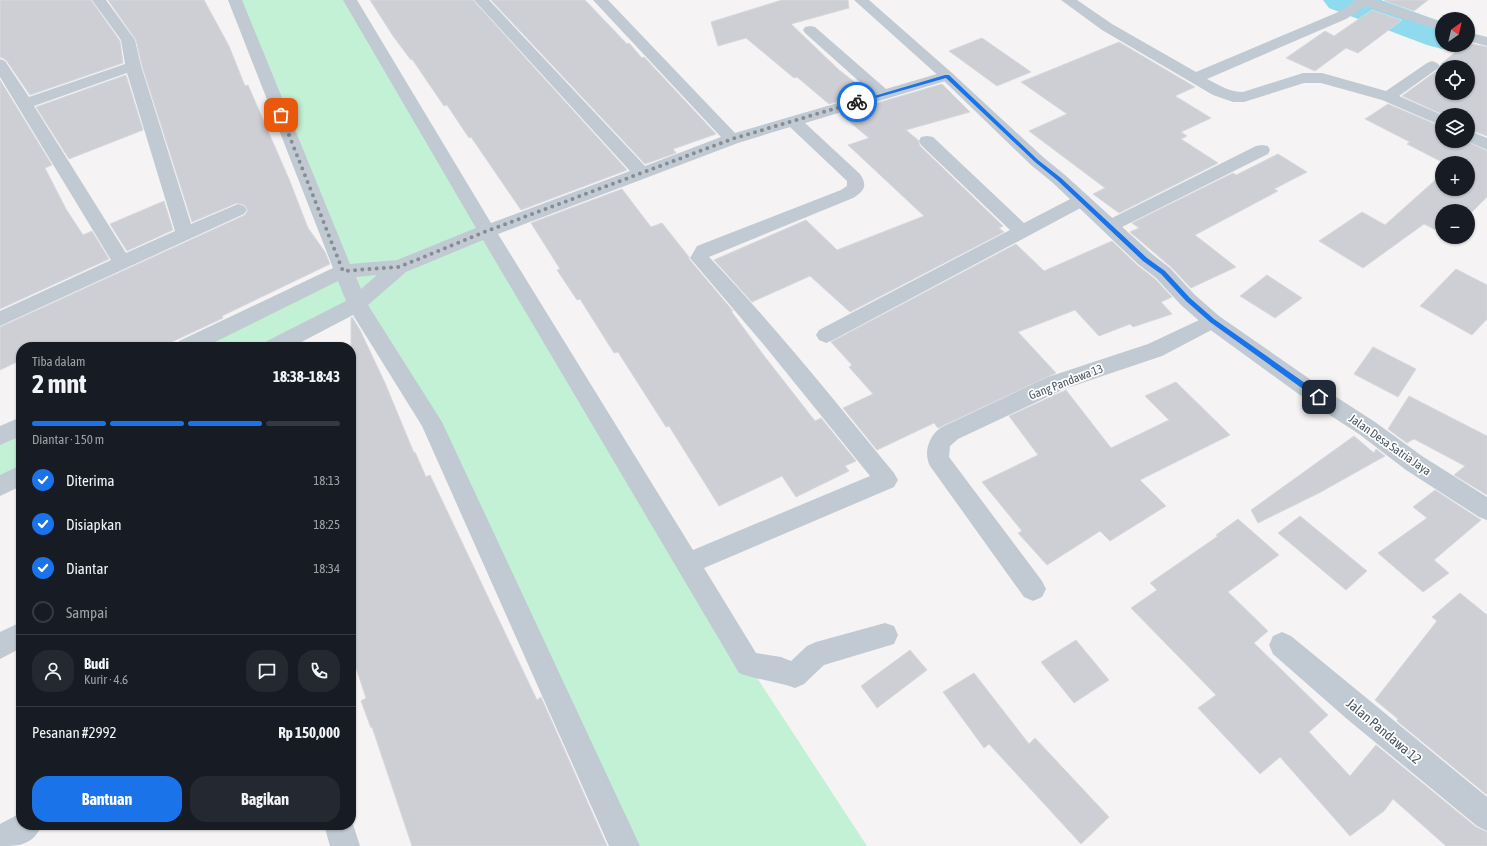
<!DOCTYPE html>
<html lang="id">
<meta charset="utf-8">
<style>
body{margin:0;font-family:"Asap Condensed",sans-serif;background:#242831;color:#f1f3f6;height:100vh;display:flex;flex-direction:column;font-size:15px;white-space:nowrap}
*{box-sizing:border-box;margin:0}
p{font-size:13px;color:#9ea1a6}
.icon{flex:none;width:22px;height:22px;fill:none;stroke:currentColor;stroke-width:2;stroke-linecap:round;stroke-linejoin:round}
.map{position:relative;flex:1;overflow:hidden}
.panel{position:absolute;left:16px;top:342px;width:340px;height:488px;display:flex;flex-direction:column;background:#171b24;border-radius:16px;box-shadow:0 1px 3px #0004}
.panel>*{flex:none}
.needle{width:26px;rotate:34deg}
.controls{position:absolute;left:1435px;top:12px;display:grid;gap:8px}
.controls a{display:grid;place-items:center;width:40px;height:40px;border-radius:50%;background:#171b24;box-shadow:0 1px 3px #0004;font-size:20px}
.pin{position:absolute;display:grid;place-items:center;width:34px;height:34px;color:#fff;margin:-17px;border-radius:8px;box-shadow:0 2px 6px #0006}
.courier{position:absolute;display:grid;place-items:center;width:40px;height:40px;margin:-20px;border:3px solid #1a73e8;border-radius:50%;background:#fff;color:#222;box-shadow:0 1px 5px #0007}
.summary em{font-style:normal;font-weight:700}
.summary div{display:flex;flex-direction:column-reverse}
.summary{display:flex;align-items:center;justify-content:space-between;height:68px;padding:0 16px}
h1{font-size:26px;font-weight:700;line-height:30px}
.bar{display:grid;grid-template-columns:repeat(4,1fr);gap:6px 4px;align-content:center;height:48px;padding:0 16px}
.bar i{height:5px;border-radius:3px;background:#363941}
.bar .active{background:#1a73e8}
.bar p{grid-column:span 4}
.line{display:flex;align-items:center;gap:10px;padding:0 16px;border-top:1px solid #363941}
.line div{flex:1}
.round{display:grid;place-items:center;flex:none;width:42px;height:42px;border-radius:16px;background:#242831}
ol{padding:0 16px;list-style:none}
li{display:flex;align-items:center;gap:12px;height:44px}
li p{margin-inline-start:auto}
li .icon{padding:4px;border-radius:50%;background:#1a73e8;color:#fff;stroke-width:4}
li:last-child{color:#9ea1a6}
li i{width:22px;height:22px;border:2px solid #363941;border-radius:50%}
.button{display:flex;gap:8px;margin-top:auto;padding:8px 16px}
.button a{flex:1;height:46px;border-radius:16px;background:#1a73e8;color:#fff;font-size:16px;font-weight:700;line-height:46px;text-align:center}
.button a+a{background:#242831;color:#f1f3f6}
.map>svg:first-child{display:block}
</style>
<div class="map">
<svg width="1487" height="846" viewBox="0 0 1487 846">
<rect width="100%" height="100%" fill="#f5f3f3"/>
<!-- green -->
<path fill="#c3f1d5" d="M235 0H350L748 664 867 846H625L431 422 357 304 274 347H186L343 271Z
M1343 0H1362L1442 27V36Z
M21 426V475L0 486V436Z"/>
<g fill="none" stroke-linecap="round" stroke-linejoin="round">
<!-- river -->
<path fill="#90daee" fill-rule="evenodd" d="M1323 0H1381L1442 22V45H1456L1442 49 1427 45 1329 8Z"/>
</g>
<!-- building -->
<path fill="#cdcfd5" stroke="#d7d9de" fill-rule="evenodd" d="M0 0H91L120 41 123 63 30 95 6 60 0 57Z
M108 0H204L229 46 245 86 248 85 289 179 308 228 325 252 330 264 222 316 223 318 161 347H21V360L0 370V327L245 215 248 210 244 205 237 203 192 222 142 66 136 40Z
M370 0H473L627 170 521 210 471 137 469 138 447 105 444 106 412 59 411 60 393 36Z
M491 0H585L627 44 629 43 642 58 644 57 716 134 673 149 676 153 645 164Z
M782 0H848L849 8 791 24 838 69 868 93 829 104 797 77 794 78 746 38 718 46 711 22Z
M1386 0H1428L1414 11 1384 1Z
M1372 10 1402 20 1358 53 1346 48 1315 71 1286 58 1325 31 1334 36Z
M982 38 1031 72 997 86 949 51Z
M1119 42 1195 87 1175 96 1211 118 1181 132 1187 136 1181 139 1218 163 1119 213 1093 194 1105 188 1029 131 1067 114 1021 82Z
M1468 43 1487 47V136L1468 129V115H1444L1402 96 1438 70 1441 67V64L1464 45H1468ZM1442 67H1468V93H1442Z
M126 75 143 130 69 159 36 107Z
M0 80 52 165 45 168 66 209 83 235 92 231 109 259 0 309Z
M942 84 970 112 906 130 918 140 920 146 1003 226 999 228 1004 232 850 312 810 276 752 302 714 260 806 220 837 250 924 216 848 145 869 138 840 114Z
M1388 104 1442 127V141H1466L1487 151V197L1468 216V211H1442V233L1424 224 1363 268 1319 241 1362 212 1385 225 1442 174V189H1468V163H1444L1407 144 1410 142 1365 119Z
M1278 154 1307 172 1274 189 1278 191 1195 235 1236 267 1191 288 1171 267 1130 232 1139 228 1132 223 1233 173 1236 175Z
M622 189 651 227 662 223 689 257V259L733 311H731L765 357 815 421 821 418 856 461 845 466 849 471 796 497 782 476 719 506 669 426 666 427 618 352 614 353 580 299 577 300 557 270 560 269 531 223Z
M164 201 173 230 127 251 110 224Z
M1112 241 1137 265 1155 279 1172 297 1161 302 1172 314 1133 327 1130 324 1099 336 1075 310 1018 332 1056 373 938 428 934 423 877 450 843 408 873 394 849 367 852 365 831 342 1016 244 1044 271Z
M1456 269 1487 285V319L1472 335 1420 306Z
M1267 275 1302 298 1275 318 1240 296Z
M352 317 360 330 385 383 414 453 415 452 426 477 430 475 537 700 541 697 607 846H412L372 727 371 728 361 701 366 698 351 653V318Z
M1373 347 1416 369 1398 397 1354 374Z
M1176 382 1230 435 1140 480 1166 506 1110 541 1100 531 1047 565 1018 533 1022 531 982 482 1038 455 1009 416 1066 390 1111 448 1169 420 1145 396Z
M1409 396 1487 436V495L1454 475 1465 466 1414 439 1407 443 1388 429Z
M1354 436 1374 453 1376 449 1385 456 1319 493 1258 523 1251 510Z
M1435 490 1481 520 1434 560 1449 573 1423 592 1378 553 1427 518 1413 507Z
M1300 516 1367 571 1346 590 1278 533Z
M1238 519 1279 555 1228 592 1268 631 1254 643 1328 715 1309 732 1350 776 1376 745 1476 827 1487 832V846H1446L1393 799 1384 811 1350 836 1280 757 1260 774 1198 708 1216 695 1131 608 1157 590 1150 583 1218 536 1216 535Z
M1460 593 1487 615V795L1397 721 1398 719 1375 700 1437 621 1432 617Z
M1076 640 1109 680 1074 703 1041 662Z
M910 650 927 670 877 708 861 686Z
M974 673 1029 744 1035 738 1109 817 1081 844 989 744 984 748 943 692Z"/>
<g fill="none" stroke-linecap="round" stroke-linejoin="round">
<!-- minor -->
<path fill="#c1cad2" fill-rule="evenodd" d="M92 0H106L135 40 141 66 191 224 238 204 244 206 247 210 244 214 0 326V311L111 260 0 77V59L5 61 29 97 125 64 121 40ZM127 73 175 231 126 253 34 106Z
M228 0H242L350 264 397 260 476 228 343 0H357L491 223 630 171 474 0H489L645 166 721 137 593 0H608L735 133 872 93 805 33 803 30 805 27 810 26 815 27 886 89 947 71 952 73 955 76 952 79 805 123 860 174C868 186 864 191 853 198L709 257C775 326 834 400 894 473L898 480 894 487 704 568 756 653 781 657 791 661 807 646 816 642 885 623 894 626 898 635 894 644 824 665 804 684 795 688C777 681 757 680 739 673L483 240 406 272 368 305 442 422 640 846H609L422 426 353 315 292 347H264L267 341 346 301 338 281 205 347H176L179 341 333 268ZM790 127 847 181V186L841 190 697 246 690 258 764 345 870 476 693 550 498 234 738 143ZM377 275 361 289 356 277Z
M1061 0H1077L1112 24 1196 72 1336 13 1350 5 1355 0H1376L1442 22V31L1366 6 1346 19 1207 79C1219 85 1229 92 1243 92L1303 73H1322L1386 91 1427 63 1432 61 1437 63 1440 66 1437 69 1399 96 1442 115V126L1382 100 1321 83H1304L1244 102H1233L1213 95 1102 30Z
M1468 32 1487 37V46L1468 41Z
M1468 130 1487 138V150L1467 141H1468Z
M927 136 933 137 1024 223 1076 196 1082 194 1088 196 1091 200 1088 204 833 340 826 343 819 340 816 335 819 330 1010 230 921 145 919 141 921 137Z
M1262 145 1268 146 1270 150 1268 154 1116 230 1110 232 1104 230 1101 226 1104 222 1256 146Z
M1212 314 1219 316 1222 321 1219 326 1162 356 1064 389 958 439 950 446 949 457 1042 581 1046 589 1042 597 1033 601 1024 597 930 466C923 452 929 435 942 427L1048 377 1148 344Z
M21 417V436L0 445V426Z
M21 465V486L0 496V475Z
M21 622V648L0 659V632Z
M1282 632 1291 636 1487 797V831L1477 826 1347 719 1273 654 1269 645 1273 636Z
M21 813V825H42C33 845 20 846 0 846V824Z
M351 818 360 846H330L324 825H351Z"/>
<!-- tertiary -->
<path fill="#c1cad2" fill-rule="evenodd" d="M854 0H869L952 73 1043 157 1065 175 1152 254 1170 268 1195 295 1219 316 1327 391 1375 422 1422 456 1487 497V520L1479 517 1406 470 1359 434 1311 403 1205 326 1181 305 1156 278 1138 264 1053 183 1031 165 942 79Z"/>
</g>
<!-- route -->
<path fill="#1a73e8" d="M945 75H949L1038 160 1061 178 1147 258 1165 271 1190 298 1214 319 1322 395V399H1317L1210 322 1186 301 1161 274 1143 261 1057 180 1035 162 946 78 858 103 854 102Z"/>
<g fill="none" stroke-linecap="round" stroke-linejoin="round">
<!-- done -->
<path stroke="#868d94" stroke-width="4" stroke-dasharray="0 7.2" d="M281 115 343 271 399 267 487 231 732 139 857 102"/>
</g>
<g text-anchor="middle" stroke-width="3.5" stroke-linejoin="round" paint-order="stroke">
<!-- street labels -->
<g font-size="12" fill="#4a5661" stroke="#fff">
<text transform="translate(1066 382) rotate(-21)" y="4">Gang Pandawa 13</text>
<text transform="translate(1390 445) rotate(35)" y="4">Jalan Desa Satria Jaya</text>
</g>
<!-- near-street labels -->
<g font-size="14" fill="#4a5661" stroke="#fff">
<text transform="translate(1384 731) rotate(40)" y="5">Jalan Pandawa 12</text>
</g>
</g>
</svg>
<div class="controls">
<a><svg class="needle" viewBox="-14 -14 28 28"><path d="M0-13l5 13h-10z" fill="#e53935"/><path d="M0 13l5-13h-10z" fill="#9ea1a6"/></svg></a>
<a><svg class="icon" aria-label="locate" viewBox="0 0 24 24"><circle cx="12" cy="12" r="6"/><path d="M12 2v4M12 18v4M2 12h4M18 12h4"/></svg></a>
<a><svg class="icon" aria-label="layers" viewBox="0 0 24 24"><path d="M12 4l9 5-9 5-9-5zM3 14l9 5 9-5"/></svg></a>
<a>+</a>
<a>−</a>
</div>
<div class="pin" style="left:281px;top:115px;background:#ea580c"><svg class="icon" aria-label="bag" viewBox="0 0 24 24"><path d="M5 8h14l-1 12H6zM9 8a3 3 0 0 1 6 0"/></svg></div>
<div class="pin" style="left:1319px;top:397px;background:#1f2937"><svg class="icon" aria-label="home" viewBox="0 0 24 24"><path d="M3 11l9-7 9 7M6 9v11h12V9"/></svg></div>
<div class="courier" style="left:857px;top:102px"><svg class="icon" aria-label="bike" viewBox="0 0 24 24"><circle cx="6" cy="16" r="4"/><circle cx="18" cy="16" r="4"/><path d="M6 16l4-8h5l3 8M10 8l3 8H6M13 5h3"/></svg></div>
<section class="panel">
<div class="summary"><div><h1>2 mnt</h1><p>Tiba dalam</p></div><em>18:38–18:43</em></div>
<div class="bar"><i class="active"></i><i class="active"></i><i class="active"></i><i></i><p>Diantar · 150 m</p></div>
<ol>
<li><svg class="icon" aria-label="check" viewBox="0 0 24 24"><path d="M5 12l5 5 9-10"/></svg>Diterima<p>18:13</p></li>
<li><svg class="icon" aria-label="check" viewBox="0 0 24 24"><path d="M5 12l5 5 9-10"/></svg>Disiapkan<p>18:25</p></li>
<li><svg class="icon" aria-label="check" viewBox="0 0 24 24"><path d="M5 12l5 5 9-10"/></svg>Diantar<p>18:34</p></li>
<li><i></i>Sampai</li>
</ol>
<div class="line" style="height:72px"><a class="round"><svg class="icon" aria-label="person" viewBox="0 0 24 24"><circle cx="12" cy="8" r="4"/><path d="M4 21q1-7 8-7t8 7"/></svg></a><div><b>Budi</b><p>Kurir · 4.6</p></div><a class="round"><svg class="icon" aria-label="chat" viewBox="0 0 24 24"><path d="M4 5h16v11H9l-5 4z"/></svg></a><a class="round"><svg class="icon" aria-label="phone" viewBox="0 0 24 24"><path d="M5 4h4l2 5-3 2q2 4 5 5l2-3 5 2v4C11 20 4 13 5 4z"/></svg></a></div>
<div class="line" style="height:52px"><div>Pesanan #2992</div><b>Rp 150,000</b></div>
<div class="button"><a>Bantuan</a><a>Bagikan</a></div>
</section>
</div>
